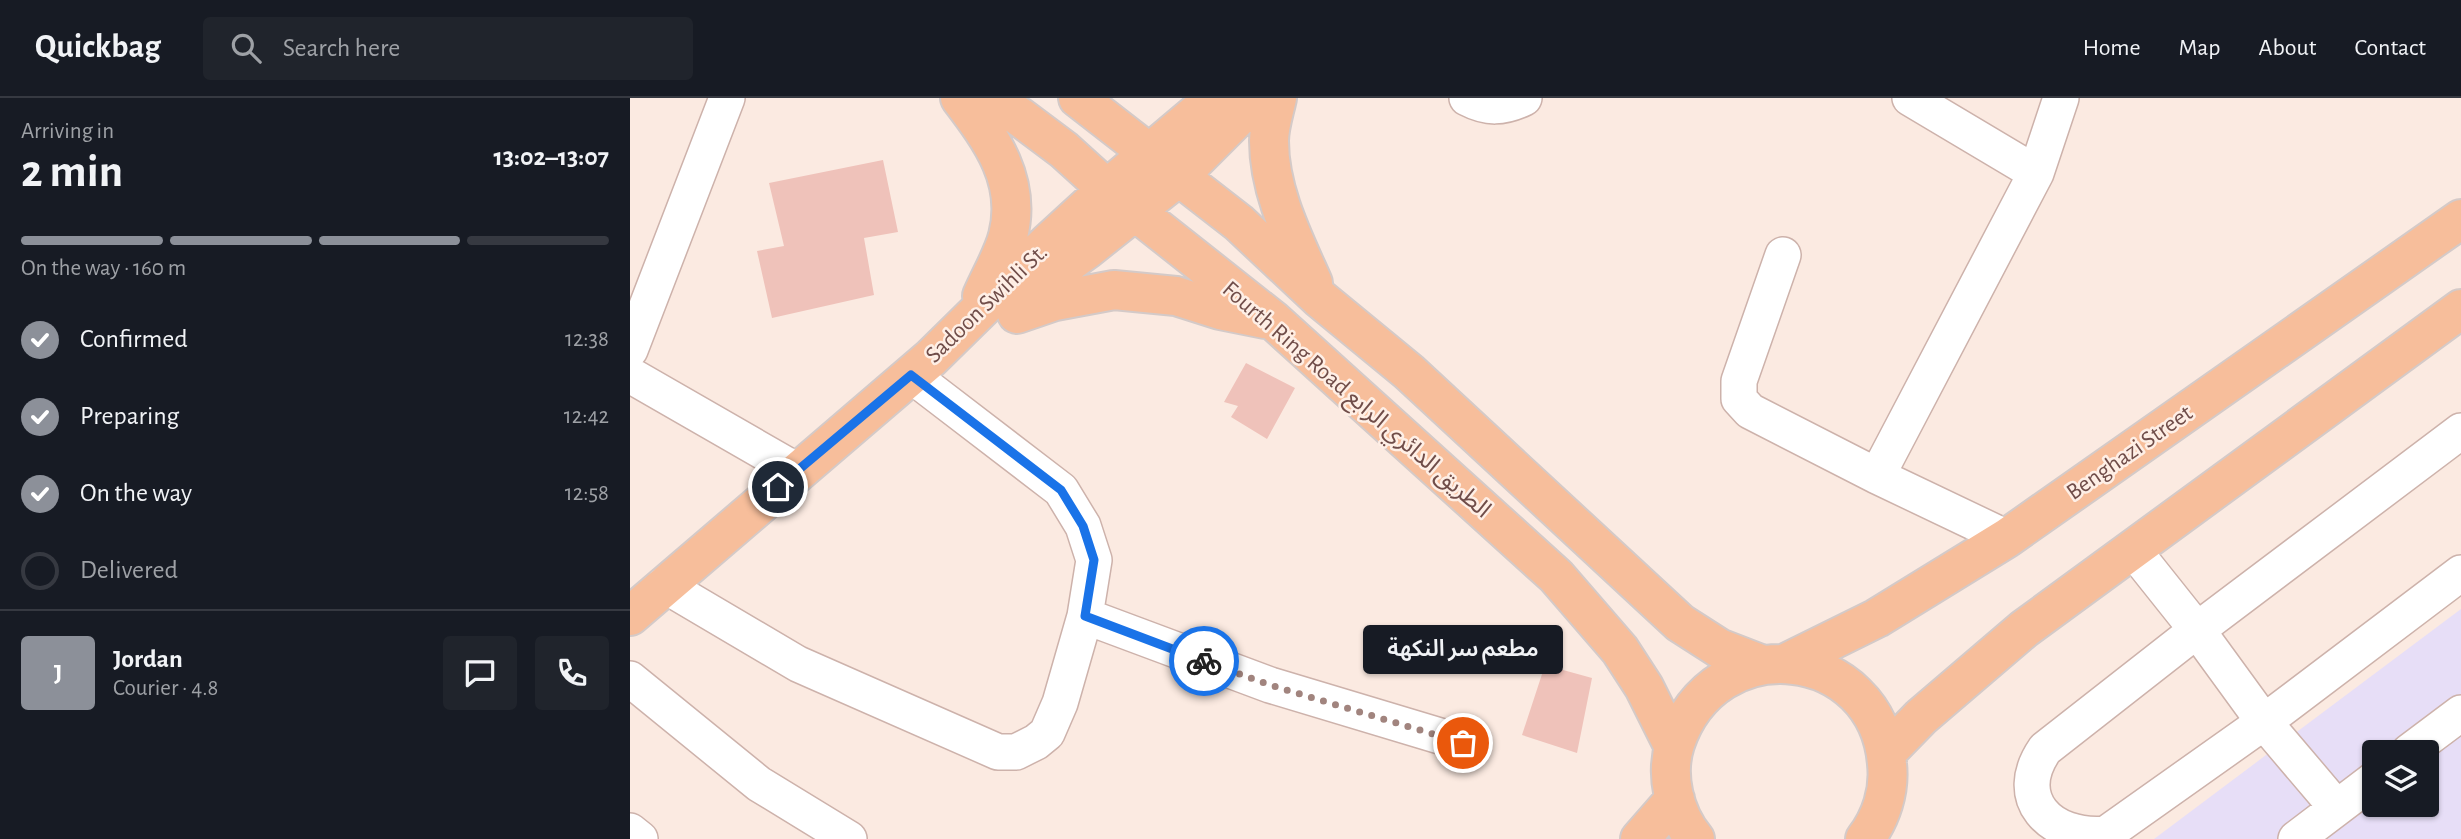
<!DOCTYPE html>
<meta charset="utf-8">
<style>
body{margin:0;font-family:"Alegreya Sans","Noto Sans Arabic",sans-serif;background:#20242c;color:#f1f3f6;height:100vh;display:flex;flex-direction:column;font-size:26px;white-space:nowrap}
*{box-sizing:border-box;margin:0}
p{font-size:23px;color:#9ea1a6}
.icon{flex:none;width:38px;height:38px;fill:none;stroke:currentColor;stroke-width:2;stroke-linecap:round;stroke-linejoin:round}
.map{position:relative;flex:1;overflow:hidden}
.details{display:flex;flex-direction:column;background:#171b24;width:630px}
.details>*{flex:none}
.fabs{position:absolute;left:1732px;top:642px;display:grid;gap:14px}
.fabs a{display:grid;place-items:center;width:77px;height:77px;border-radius:7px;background:#171b24;box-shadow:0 2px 5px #0004;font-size:35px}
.pin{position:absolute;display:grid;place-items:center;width:60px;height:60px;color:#fff;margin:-30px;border:4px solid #fff;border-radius:50%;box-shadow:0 2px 7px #0007}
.courier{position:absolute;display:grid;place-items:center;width:70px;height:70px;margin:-35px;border:5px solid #1a73e8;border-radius:50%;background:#fff;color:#222;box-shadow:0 2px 9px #0007}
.bubble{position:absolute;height:49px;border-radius:7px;background:#171b24;box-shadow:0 2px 5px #0004;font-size:23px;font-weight:600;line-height:49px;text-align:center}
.summary em{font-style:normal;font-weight:600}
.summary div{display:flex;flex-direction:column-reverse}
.summary{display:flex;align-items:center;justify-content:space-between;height:119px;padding:0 21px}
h1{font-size:46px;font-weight:600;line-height:52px}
.bar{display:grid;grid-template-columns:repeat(4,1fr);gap:10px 7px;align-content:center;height:84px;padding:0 21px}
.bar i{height:9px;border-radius:5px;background:#363941}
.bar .current{background:#8c9099}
.bar p{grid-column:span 4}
.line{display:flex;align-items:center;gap:18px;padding:0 21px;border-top:2px solid #363941}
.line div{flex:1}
.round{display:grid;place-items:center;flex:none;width:74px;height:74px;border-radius:7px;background:#20242c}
ol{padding:0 21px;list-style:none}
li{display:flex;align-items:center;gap:21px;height:77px}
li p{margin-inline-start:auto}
li .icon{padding:7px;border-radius:50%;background:#8c9099;color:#fff;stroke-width:4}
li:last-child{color:#9ea1a6}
li i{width:38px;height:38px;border:4px solid #363941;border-radius:50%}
header{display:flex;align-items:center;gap:42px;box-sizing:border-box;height:98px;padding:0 35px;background:#171b24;border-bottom:2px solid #363941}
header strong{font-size:33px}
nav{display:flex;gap:38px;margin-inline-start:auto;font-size:24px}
.search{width:490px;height:63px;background:#20242c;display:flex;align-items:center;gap:18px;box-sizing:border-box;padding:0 24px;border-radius:7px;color:#9ea1a6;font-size:26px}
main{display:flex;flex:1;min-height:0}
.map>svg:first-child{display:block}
</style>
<header>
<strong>Quickbag</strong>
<div class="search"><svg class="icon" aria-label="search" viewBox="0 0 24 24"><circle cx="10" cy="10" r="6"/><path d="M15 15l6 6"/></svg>Search here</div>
<nav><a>Home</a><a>Map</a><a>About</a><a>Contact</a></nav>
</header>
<main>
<section class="details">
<div class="summary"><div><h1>2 min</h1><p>Arriving in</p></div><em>13:02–13:07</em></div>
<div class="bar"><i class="current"></i><i class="current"></i><i class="current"></i><i></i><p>On the way · 160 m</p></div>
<ol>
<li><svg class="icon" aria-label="check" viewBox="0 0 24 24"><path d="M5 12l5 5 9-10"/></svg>Confirmed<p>12:38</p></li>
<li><svg class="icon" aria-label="check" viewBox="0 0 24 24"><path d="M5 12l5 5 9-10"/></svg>Preparing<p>12:42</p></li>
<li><svg class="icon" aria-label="check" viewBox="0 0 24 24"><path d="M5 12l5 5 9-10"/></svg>On the way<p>12:58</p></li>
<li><i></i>Delivered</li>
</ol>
<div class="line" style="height:126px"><b class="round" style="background:#8c9099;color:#fff">J</b><div><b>Jordan</b><p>Courier · 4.8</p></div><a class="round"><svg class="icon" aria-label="chat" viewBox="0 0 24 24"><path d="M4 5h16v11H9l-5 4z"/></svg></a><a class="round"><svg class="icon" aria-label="phone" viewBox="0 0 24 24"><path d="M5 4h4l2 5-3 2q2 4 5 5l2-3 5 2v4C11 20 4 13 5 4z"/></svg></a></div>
</section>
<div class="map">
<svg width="1831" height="741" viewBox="0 0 1831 741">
<rect width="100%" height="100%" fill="#fbeae1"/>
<!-- education -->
<path fill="#e7def7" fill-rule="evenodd" d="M1831 511V741H1524ZM1745 654H1797V707H1745Z"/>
<!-- building -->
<path fill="#efc2ba" d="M253 62 268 134 234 140 244 197 142 220 127 153 154 148 139 85Z
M616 265 665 290 637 341 601 319 608 308 594 304Z
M915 567 962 580 947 655 892 637Z"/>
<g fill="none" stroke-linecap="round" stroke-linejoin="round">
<defs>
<path id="minor" d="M837 0C858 11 873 10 894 0
M1280 0 1406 75
M1153 157 1109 283V301L1120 313 1247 378 1377 440
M0 252 97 0
M0 277 167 373
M1831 333 1567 532 1415 651C1381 700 1419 741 1476 736L1634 624 1831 475
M1247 378 1406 75 1431 0
M1504 453 1567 532 1634 624 1707 710
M34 487 168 566 368 654H386L406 644 417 635 430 605 455 518 464 462 453 428 431 392 281 277
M455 518 640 587 833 645
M0 581 129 686 219 741
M1779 654 1831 615
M0 733 10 741
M1666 741 1745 681"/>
<path id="major" d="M330 0C362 42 392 83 378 138 373 158 360 179 352 198
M360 0 390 19 434 52 477 91 644 223 926 478 990 552 1014 589 1044 649
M448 0 609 125 689 200 779 274 1050 525 1089 550 1133 567
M647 0C644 14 639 29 639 43 639 93 663 140 683 185
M384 204 456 152 548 79 627 0
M387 216 425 203 484 192 546 198 590 212 635 221
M0 518 301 260 418 145 477 91 585 0
M1154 566 1247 520 1377 440 1831 121
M1256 655 1291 619 1394 531 1831 211
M1010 741 1045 701
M1065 741C1044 716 1035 677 1045 646 1085 527 1248 547 1257 666 1260 693 1251 720 1235 741"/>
</defs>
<!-- minor casing -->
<use href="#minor" stroke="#cdb2ab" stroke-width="38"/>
<!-- major casing -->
<use href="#major" stroke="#d4cac8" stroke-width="42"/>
<!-- minor -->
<use href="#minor" stroke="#fff" stroke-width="35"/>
<!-- major -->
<use href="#major" stroke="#f7be9b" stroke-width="38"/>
</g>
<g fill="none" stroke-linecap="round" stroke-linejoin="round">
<!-- done -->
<path stroke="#a1847e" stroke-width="7" stroke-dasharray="0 12.6" d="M574 563 640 587 833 645"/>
<!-- route -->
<path stroke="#1a73e8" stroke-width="9" d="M148 389 281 277 431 392 453 428 464 462 455 518 574 563"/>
</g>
<g text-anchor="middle" stroke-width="5" stroke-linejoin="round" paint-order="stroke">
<!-- street labels -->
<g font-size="24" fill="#704d49" stroke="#feefe6">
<text transform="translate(356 205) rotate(-44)" y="8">Sadoon Swihli St.</text>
<text transform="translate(727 301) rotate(41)" y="8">Fourth Ring Road الطريق الدائري الرابع</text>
<text transform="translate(1499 354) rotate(-35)" y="8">Benghazi Street</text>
</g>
</g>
</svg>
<div class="fabs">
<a><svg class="icon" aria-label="layers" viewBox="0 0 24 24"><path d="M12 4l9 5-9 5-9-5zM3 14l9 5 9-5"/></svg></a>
</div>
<div class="pin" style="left:833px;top:645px;background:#ea580c"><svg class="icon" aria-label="bag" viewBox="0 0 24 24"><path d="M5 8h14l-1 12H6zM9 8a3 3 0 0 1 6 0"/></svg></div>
<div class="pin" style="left:148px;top:389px;background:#1f2937"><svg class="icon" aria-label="home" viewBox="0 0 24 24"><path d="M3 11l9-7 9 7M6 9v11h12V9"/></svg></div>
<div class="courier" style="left:574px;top:563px"><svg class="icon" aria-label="bike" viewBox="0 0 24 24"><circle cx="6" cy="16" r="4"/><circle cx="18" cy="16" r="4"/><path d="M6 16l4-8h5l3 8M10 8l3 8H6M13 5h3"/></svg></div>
<div class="bubble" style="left:733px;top:527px;width:200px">مطعم سر النكهة</div>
</div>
</main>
